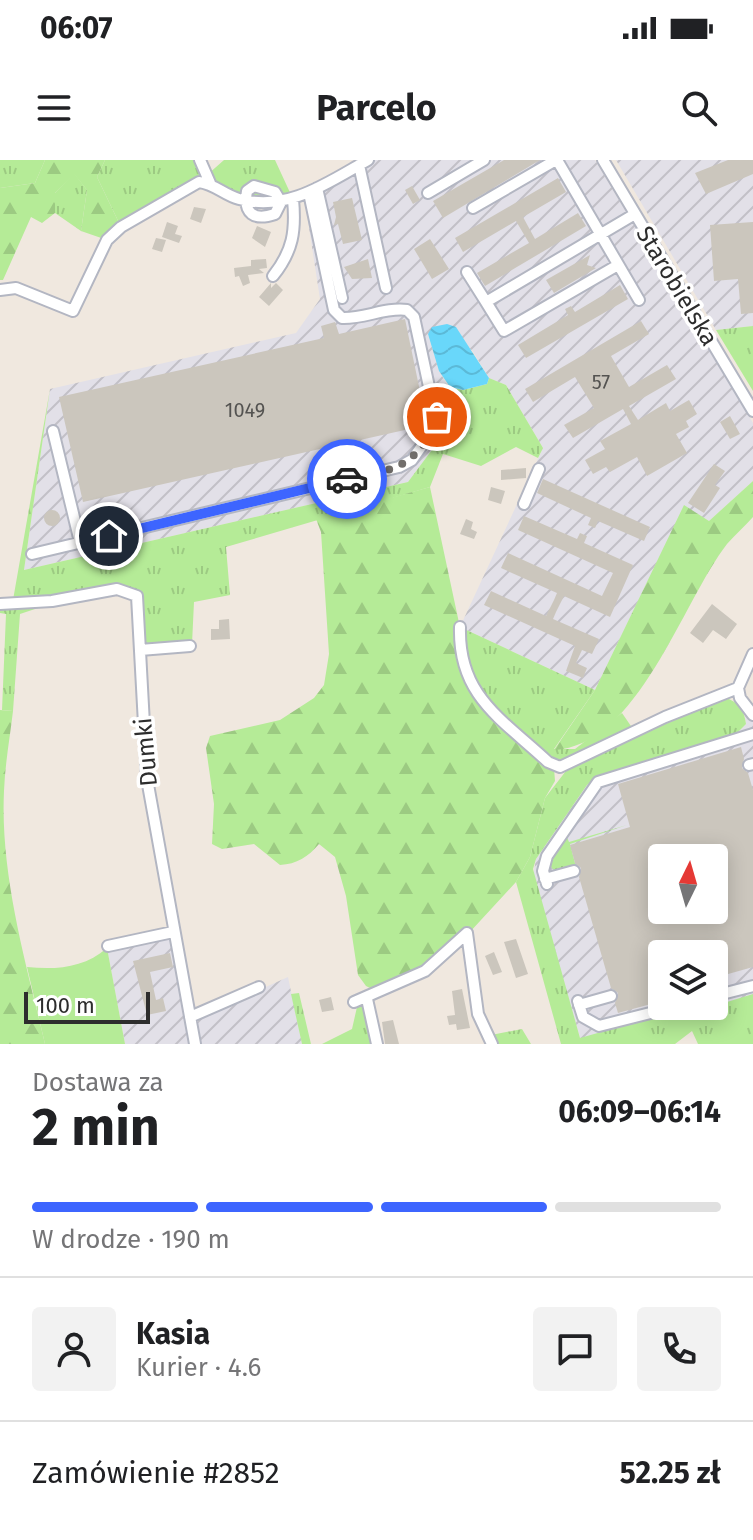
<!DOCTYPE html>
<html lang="pl">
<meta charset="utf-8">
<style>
body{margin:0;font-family:"Fira Sans",sans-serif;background:#f2f2f2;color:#202124;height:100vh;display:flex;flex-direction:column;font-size:30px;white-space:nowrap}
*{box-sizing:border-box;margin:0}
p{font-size:26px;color:#757577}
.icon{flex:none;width:44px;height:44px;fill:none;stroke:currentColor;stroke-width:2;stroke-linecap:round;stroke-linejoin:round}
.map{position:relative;height:884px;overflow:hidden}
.drawer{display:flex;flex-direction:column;background:#fff;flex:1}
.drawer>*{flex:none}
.needle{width:52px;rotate:5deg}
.tools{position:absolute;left:648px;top:684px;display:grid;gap:16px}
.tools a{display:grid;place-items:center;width:80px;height:80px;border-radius:8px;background:#fff;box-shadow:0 4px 20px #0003;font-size:40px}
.scale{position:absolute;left:24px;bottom:20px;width:126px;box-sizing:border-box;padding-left:8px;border:4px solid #2d2d2d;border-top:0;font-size:22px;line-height:28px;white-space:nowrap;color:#2d2d2d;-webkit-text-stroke:6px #fff;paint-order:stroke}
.pin{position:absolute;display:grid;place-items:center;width:68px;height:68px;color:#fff;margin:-34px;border:4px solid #fff;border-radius:50%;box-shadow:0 2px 8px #0007}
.courier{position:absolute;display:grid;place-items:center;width:80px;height:80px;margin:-40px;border:6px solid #3d65ff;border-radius:50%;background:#fff;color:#222;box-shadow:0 2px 10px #0007}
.overview em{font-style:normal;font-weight:700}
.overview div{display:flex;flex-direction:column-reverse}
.overview{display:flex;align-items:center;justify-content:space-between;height:136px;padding:0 32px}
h1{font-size:52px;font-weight:700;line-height:60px}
.bar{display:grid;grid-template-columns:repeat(4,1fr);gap:12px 8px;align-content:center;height:96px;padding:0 32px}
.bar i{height:10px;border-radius:6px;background:#e0e0e0}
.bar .active{background:#3d65ff}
.bar p{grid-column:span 4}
.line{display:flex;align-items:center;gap:20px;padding:0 32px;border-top:2px solid #e0e0e0}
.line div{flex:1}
.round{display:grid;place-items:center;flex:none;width:84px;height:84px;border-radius:8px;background:#f2f2f2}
.status{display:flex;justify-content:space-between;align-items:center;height:56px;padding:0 40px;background:#fff;direction:ltr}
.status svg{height:22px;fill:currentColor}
header{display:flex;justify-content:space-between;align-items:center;height:104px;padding:0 32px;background:#fff;font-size:36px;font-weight:700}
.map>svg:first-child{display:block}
</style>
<div class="status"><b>06:07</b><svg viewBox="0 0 49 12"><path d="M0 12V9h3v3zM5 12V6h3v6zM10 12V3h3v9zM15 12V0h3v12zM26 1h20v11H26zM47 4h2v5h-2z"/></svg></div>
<header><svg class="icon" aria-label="menu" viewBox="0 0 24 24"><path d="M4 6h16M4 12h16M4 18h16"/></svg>Parcelo<svg class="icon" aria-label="search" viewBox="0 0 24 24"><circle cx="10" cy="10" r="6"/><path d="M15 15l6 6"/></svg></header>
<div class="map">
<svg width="753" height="884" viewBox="0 0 753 884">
<defs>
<pattern id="industrial-furrows" width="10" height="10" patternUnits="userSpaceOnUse" patternTransform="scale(2)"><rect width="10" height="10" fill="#e2e0e8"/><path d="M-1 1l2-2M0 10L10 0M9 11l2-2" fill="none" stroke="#c2c0c7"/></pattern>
<pattern id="grass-tufts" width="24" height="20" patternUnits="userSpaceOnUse" patternTransform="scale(2)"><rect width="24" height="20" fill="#b5eb97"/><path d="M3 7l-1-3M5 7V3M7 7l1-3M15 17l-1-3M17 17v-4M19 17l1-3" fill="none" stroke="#9cca82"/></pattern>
<pattern id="forest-firs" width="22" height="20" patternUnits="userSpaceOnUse" patternTransform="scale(2)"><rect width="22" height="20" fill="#b5eb97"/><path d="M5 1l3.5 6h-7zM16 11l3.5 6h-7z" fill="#9cca82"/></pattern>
<pattern id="water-waves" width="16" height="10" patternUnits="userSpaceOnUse" patternTransform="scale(2)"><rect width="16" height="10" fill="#69d7fa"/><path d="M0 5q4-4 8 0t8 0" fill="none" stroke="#5bb9d7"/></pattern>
</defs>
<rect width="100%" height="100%" fill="#f0e8df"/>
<!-- industrial -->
<path fill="url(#industrial-furrows)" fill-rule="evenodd" d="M368 0H595L753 263V321L709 361 684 346 595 530 460 467 543 288 506 225 489 218 472 190 428 174 439 211 449 227 455 259 408 322 24 410 50 229 296 173 320 139 304 35Z
M616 0H753V166L716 170Z
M753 553V846L582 884 533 717 536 699 587 625 599 616 737 573 746 564 745 555ZM662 698H714V750H662ZM662 794H714V846H662Z
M171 776 193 884H125L107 788Z
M288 817 302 884H196L194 859Z"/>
<!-- grass -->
<path fill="url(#grass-tufts)" d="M0 0H45L35 23 0 28Z
M105 0H200L207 15 224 0H275L293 39 271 44 199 22 121 67 97 17Z
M74 13 87 30 81 71 55 53V33Z
M753 166V231L716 170Z
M489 218 506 225 543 288 538 298 516 287 481 306 443 294 430 327 226 387 230 435 194 442 192 484 144 488 135 431 13 440 50 229 24 410 408 322 455 259 449 227 463 230 487 224Z
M50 444 20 454 13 551 2 550 6 454 0 453V447Z
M460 467 595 530 554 589H575L622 553 633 569 560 605 548 602 474 533Z
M729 539C741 545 744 551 746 564L737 573 599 616 587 625 536 699 533 709 580 878 693 846H714L753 834V884H698L692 871 675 884H561L516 722 530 697 545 638 569 607 719 540Z
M627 665 570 684 576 707 556 712 551 707V697L566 675 569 682Z
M299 833 311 884H302L291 834Z
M361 846 365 847 376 884H322L352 869 357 847Z
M522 869 531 884H494L491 875Z"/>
<!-- forest -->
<path fill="url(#forest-firs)" d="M45 0H105L97 17 121 67 107 80 81 71 87 30 74 14 55 33V53L42 63 31 57 3 120H0V28L35 23Z
M753 321V357C745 366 735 375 727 384 682 442 638 586 554 590L595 530 684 345 709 361Z
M430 327 474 533 554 608 555 621 545 638 530 697 516 722 469 773 423 815 384 835 366 826 358 815 346 736 335 697 319 684C308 697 297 704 280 705L254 684 222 689 212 684 214 644 206 588 210 576 280 560 314 538 324 525 329 494 321 372 316 359Z
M0 550 13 551C10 577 5 604 4 631 0 715 26 803 45 884H0Z"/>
<!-- park -->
<path fill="#b5eb97" d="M107 788 125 884H45L27 807C56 810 84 808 107 788Z"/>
<!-- water -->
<path fill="url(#water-waves)" d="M447 164 456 167 489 218 487 224 463 230 450 227 439 211 428 174 432 167Z"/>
<!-- building -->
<path fill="#cbc6bd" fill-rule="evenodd" d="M504 0H540L443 58 433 41Z
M728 0H753V14L706 34 695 13Z
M558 18 566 32 523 57 535 79 578 53 586 66 485 126 477 113 529 83 516 61 463 92 455 78Z
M412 26 420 40 413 44 405 30Z
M352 38 362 80 343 84 338 64 334 65 336 57 333 42Z
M194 47 206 49 201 63 190 59Z
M167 62 178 66 175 74 182 76 179 83 162 77Z
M753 62V153L741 154 738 119 714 121 710 65Z
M257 66 271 72 265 87 252 78Z
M156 78 166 80 162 92 152 89Z
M430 79 449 109 432 119 414 89Z
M590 95 587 105 596 108 554 133 546 120Z
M266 99 267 108 259 109 264 113 248 115 250 123 243 126 239 116 235 117 234 108 251 106V100Z
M368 99 372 118 352 119 344 107Z
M276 123 283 130 269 146 259 137 271 123V128Z
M620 125 628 139 526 198 518 185 568 155 565 149 571 146 575 152Z
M405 159 427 265 83 342 59 237 324 178 321 166 335 162 339 174Z
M641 161 649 174 611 196 629 227 667 205 676 219 629 246 638 260 666 243 670 251 689 240 697 254 686 261 689 267 676 274 687 293 647 316 637 297 610 312 606 307 593 314 585 300 605 289 600 281 631 264 623 249 573 278 564 265 594 248 575 217 533 242 525 229Z
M730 256 740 274 730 279 720 262Z
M714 304 725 311 715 325 720 328 704 353 688 343Z
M526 308V318L501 320V310Z
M543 319 650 367 644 381 598 361 595 368 588 365 591 358 537 333Z
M491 327 505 331 501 344 488 340Z
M44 358a8 8 0 1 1 16 0a8 8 0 1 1-16 0Z
M524 356 577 379 580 373 587 376 584 383 633 405 610 457 564 436 556 452 553 459 599 479 592 494 582 490 576 503 587 508 583 518 566 511 575 486 484 445 491 431 546 456 554 440 557 433 501 408 508 393 602 436 613 413 518 370Z
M466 359 473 362 471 369 477 372 474 379 460 374Z
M712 444 737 464 726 479 713 470 703 483 690 473Z
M229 459 230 479 211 480V469H219V460Z
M741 587 744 599 742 608 748 613 753 630V807L714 818V794H662V841L618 853 615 843 618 833 611 828 579 717 581 708 575 703 570 685 630 667 618 624ZM662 698H714V750H662Z
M516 779 528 814 516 818 504 782Z
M494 792 502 812 493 815 485 796Z
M170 793 173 807 150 812 156 840 163 838 166 851 147 855 133 801Z
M462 829 470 868 457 870 456 864 449 865 447 856 455 855 452 831Z
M331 837 334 850 322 852 319 840Z
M393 860 399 884H385L382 862Z"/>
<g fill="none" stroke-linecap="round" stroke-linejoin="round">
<defs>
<path id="minor" d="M200 0 210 23
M557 0 639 140
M603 0 753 251
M359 5 386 128
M254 26 275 32 281 42 275 54C254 61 243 54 247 31Z
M317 28 342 138
M428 33 484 0
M473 48 556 0
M618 105 504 171 486 142 635 54
M467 112 486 142
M273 116C293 91 296 71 293 39
M0 130 16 128 73 151 107 80 121 67 199 22C215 24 224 35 239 39 288 52 327 23 368 0
M53 271 80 382
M524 344 539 309
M32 394 399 307 412 300 437 264 414 157 407 150C385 147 364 159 342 158L334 150 309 33
M0 444 52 441 117 429 137 436 147 619 195 884
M460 467C458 536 502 559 548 602L560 607 665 557 738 528
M140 490 190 486
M738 528 753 494
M738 528 740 538 753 555
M749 605 753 604
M545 719 574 711
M547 724 543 711 547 696 598 622 753 574
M467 773 478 854 492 884
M108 786 173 772
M714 836 753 826
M367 839 377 884
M578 841 583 857 599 866 678 846
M354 842 425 811 467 773
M579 845 611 836
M190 857 259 827"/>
</defs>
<!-- minor casing -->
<use href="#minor" stroke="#b3b6c2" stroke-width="14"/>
<!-- minor -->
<use href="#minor" stroke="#fff" stroke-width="10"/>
</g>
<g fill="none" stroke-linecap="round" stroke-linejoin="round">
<!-- done -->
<path stroke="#716e6b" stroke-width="8" stroke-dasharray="0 14.4" d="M347 319C383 311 404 312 427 280 433 272 437 267 437 257"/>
<!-- route -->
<path stroke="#3d65ff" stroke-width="10" d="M109 376 347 319"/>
</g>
<g text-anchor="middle" stroke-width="7" stroke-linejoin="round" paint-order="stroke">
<!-- number labels -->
<g font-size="20" fill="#545351">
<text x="601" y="229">57</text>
<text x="245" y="257">1049</text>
</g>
<!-- street labels -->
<g font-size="24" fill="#2d2d2d" stroke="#fff">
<text transform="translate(677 126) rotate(59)" y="8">Starobielska</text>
<text transform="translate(146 592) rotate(-95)" y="8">Dumki</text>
</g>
</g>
</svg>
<div class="tools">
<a><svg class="needle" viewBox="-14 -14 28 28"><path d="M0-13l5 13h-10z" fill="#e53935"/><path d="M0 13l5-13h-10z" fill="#757577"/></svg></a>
<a><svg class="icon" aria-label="layers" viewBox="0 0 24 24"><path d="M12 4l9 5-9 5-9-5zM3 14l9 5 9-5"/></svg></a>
</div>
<div class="scale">100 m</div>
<div class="pin" style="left:437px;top:257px;background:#ea580c"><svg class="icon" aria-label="bag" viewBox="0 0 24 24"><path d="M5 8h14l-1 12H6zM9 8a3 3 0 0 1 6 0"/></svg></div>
<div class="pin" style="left:109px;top:376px;background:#1f2937"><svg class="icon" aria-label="home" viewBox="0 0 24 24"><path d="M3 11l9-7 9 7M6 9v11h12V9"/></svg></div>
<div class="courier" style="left:347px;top:319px"><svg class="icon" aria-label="car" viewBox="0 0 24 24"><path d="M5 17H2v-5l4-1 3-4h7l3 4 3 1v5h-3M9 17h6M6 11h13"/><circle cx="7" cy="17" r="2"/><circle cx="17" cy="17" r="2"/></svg></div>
</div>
<section class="drawer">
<div class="overview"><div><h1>2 min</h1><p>Dostawa za</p></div><em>06:09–06:14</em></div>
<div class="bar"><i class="active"></i><i class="active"></i><i class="active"></i><i></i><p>W drodze · 190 m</p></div>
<div class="line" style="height:144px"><a class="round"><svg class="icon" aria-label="person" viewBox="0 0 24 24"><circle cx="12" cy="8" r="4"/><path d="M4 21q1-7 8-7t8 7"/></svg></a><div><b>Kasia</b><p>Kurier · 4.6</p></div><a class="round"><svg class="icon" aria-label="chat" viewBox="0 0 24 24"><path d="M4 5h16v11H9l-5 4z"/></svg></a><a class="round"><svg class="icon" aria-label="phone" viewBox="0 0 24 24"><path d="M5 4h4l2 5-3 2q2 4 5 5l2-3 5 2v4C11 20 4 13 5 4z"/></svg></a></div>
<div class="line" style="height:104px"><div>Zamówienie #2852</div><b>52.25 zł</b></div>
</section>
